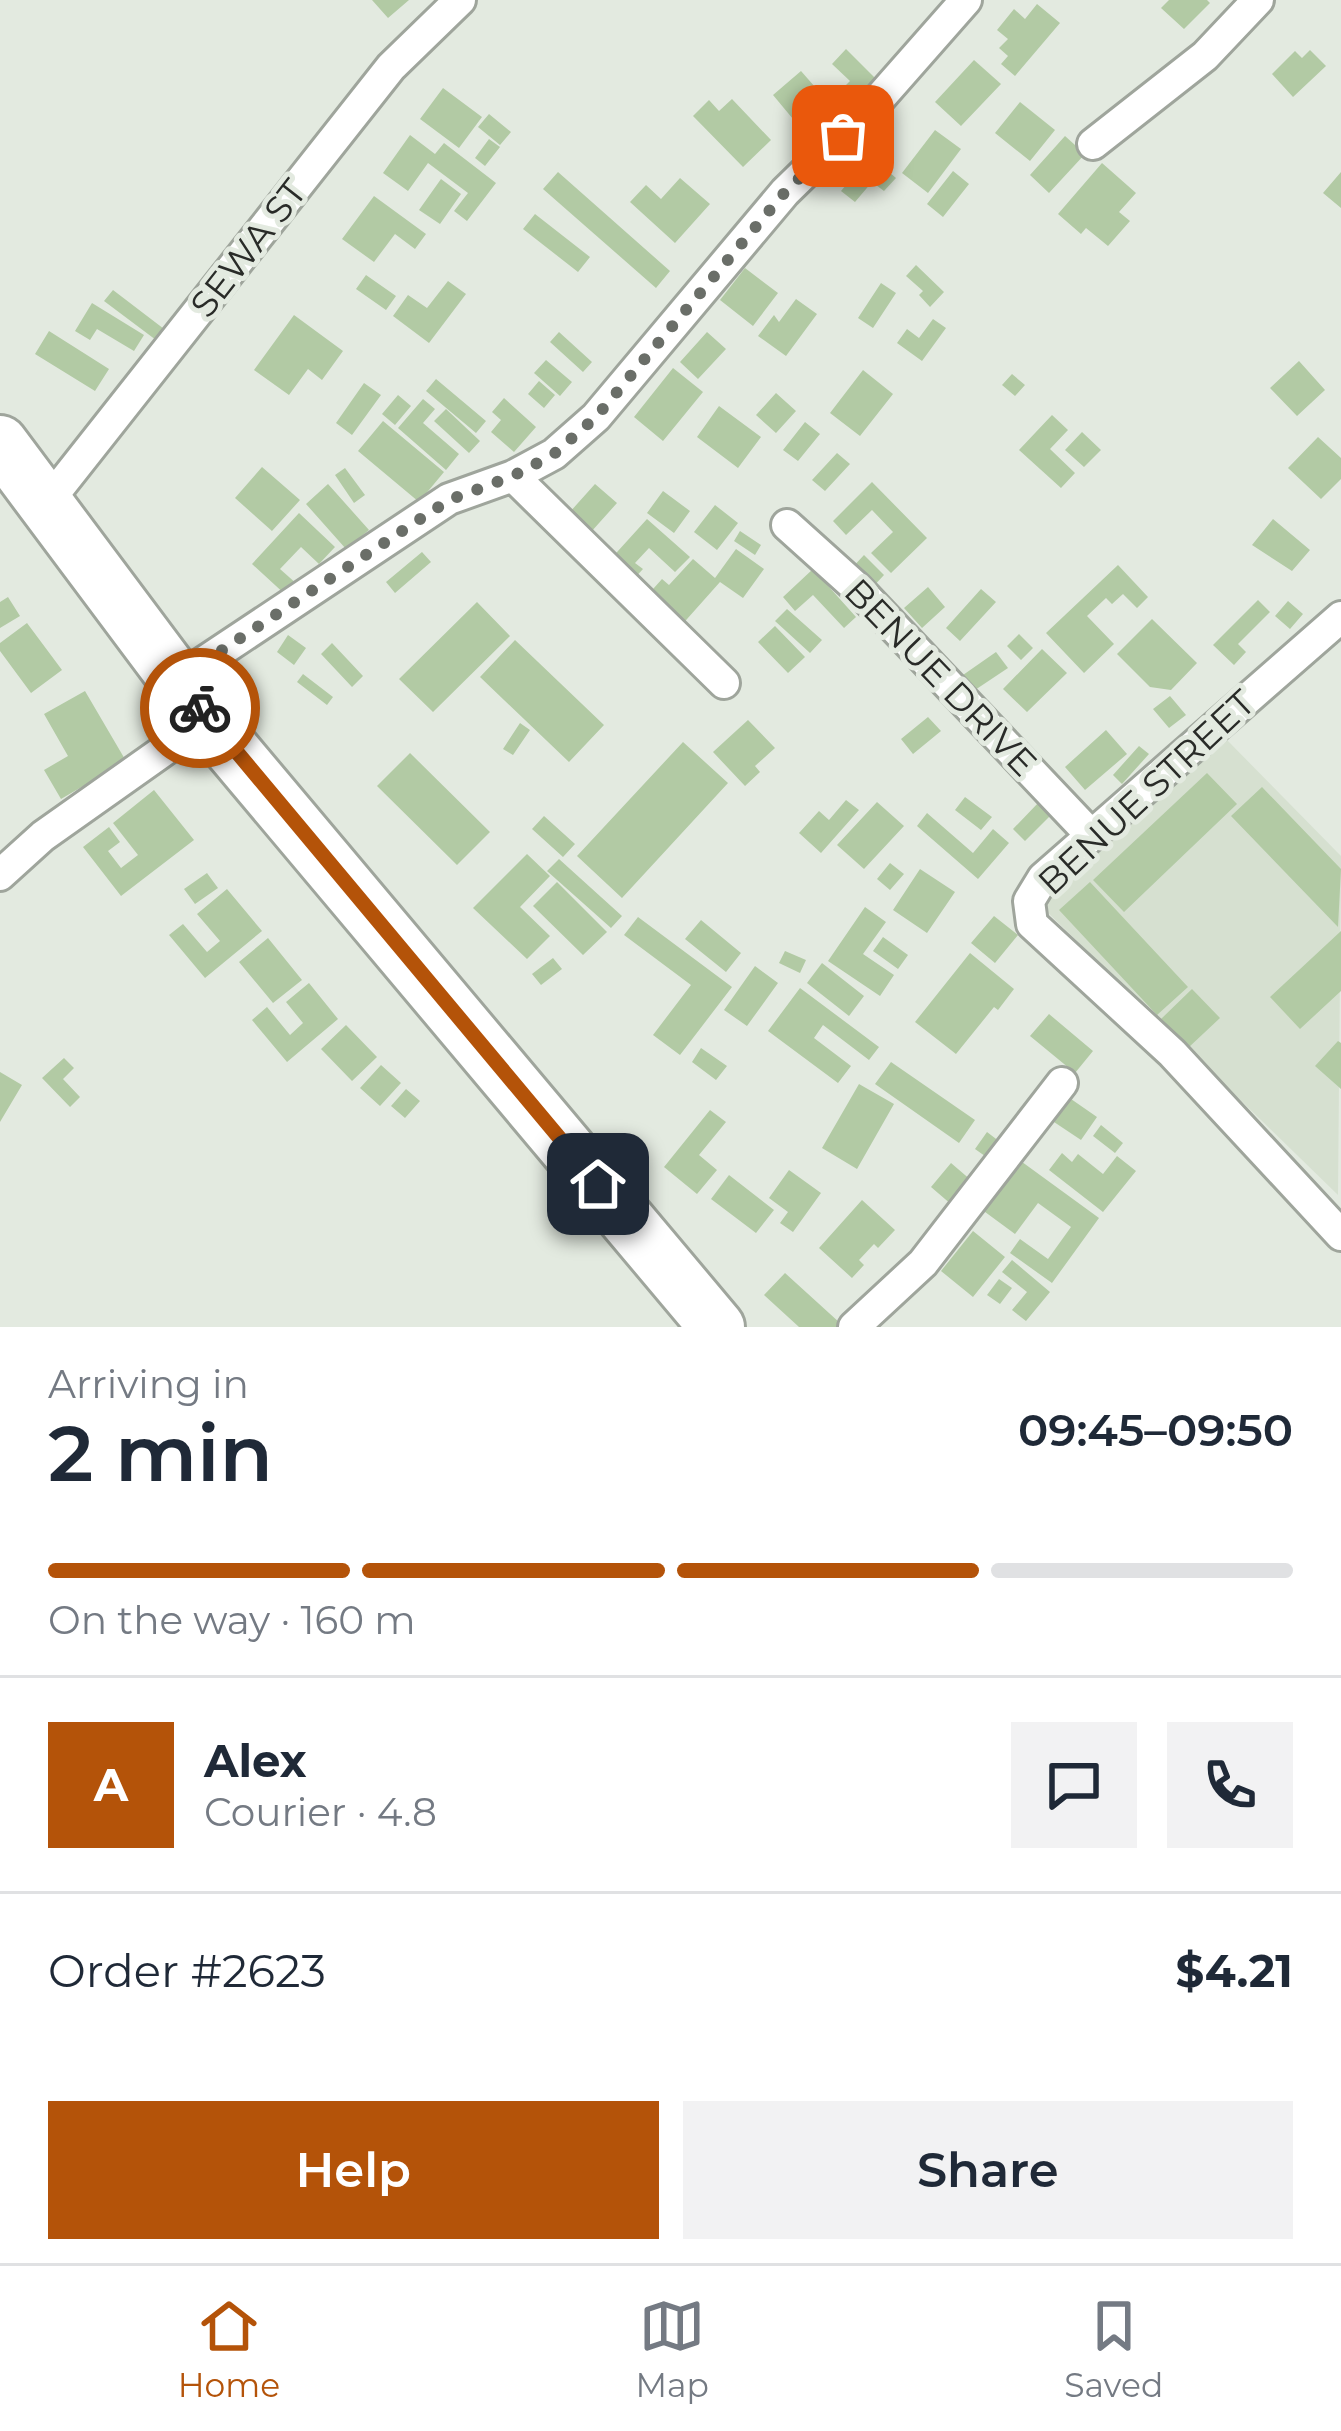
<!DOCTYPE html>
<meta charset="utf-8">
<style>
body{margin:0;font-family:Montserrat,sans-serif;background:#f2f2f3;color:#1f2937;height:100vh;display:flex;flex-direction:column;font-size:45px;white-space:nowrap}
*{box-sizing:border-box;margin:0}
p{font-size:39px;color:#747a83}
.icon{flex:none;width:66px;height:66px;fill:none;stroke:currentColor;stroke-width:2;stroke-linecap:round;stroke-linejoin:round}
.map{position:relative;height:1327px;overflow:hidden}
.details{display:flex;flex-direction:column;background:#fff;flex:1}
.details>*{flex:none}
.pin{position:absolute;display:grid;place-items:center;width:102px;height:102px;color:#fff;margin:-51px;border-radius:24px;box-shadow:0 6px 18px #0006}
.courier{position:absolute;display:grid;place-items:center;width:120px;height:120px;margin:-60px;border:9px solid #b45309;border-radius:50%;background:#fff;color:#222;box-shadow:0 3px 15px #0007}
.headline em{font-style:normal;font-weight:600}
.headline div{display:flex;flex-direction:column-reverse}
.headline{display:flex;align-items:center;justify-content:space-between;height:204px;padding:0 48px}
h1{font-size:78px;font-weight:600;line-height:90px}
.bar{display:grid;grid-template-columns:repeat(4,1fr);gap:18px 12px;align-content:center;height:144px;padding:0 48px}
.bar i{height:15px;border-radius:9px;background:#e0e1e3}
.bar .on{background:#b45309}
.bar p{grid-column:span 4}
.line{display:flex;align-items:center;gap:30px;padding:0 48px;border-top:3px solid #e0e1e3}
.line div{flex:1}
.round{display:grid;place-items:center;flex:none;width:126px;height:126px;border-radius:0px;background:#f2f2f3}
.primary-button{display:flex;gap:24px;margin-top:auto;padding:24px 48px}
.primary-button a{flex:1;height:138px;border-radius:0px;background:#b45309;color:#fff;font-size:48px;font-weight:600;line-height:138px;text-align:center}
.primary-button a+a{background:#f2f2f3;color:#1f2937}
.dock{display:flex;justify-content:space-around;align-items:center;height:168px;border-top:3px solid #e0e1e3;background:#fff;font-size:33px;color:#747a83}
.dock a{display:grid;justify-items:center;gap:6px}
.dock .on{color:#b45309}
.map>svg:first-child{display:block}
</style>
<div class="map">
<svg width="1341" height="1327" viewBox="0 0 1341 1327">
<rect width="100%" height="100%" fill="#e3eae0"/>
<!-- built -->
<path fill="#d6e0d0" d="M1227 740 1341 856 1338 1195 1039 904Z"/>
<!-- building -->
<path fill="#b2caa4" d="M372 0H409L388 18Z
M1169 0H1207L1210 3 1184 29 1161 8Z
M1037 4 1060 23 1015 76 1001 64 1008 56 999 48 1008 39 997 30 1014 9 1025 19Z
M846 49 877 80 845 112 832 99 850 81 832 64Z
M1310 50 1326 66 1293 97 1272 74 1295 51 1302 58Z
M974 60 1001 84 961 126 935 102Z
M801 71 822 95 793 119 773 95Z
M443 88 482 117 459 148 420 119Z
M732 99 771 140 743 167 693 116 709 100 719 111Z
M1020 102 1055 130 1030 161 995 133Z
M489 114 511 132 500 145 478 127Z
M935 130 961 149 928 193 902 173Z
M410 135 435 154 444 143 496 183 467 221 454 211 468 193 428 163 408 191 383 173Z
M1065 136 1085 154 1049 193 1030 175Z
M489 139 500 147 485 166 475 158Z
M870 156 896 178 884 191 872 182 855 202 841 191Z
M1102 163 1136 193 1119 212 1130 221 1108 246 1086 228 1081 234 1058 214Z
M953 171 969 184 943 217 927 204Z
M558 172 670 271 656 288 543 189Z
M1341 172V208L1323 193Z
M680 178 710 204 675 243 630 202 646 185 661 199Z
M441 179 461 194 440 224 419 210Z
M374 196 426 234 415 249 395 234 374 262 342 239Z
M535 214 590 257 578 272 523 229Z
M916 265 944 292 930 307 919 295 923 291 906 276Z
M745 268 778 293 753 326 720 300Z
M366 275 396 296 386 310 356 289Z
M448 281 466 294 429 343 393 316 408 295 427 308Z
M881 283 896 293 873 328 858 318Z
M113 290 168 332 160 343 104 301Z
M796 299 817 314 786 356 758 336 774 315 779 322Z
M92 303 144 335 134 351 97 329 90 340 75 331Z
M294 315 343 351 322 380 308 369 289 395 254 370Z
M933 319 946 328 922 361 897 343 907 329 919 338Z
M49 331 109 369 95 391 35 354Z
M559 332 592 362 583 372 550 342Z
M707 332 726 349 698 379 680 362Z
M546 360 572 382 560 396 534 373Z
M1299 361 1325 390 1297 416 1270 388Z
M673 368 703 392 663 441 634 417Z
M863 370 893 394 860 436 830 413Z
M1012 374 1025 385 1015 396 1002 385Z
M436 379 486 421 476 433 426 391Z
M539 381 555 395 544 408 528 394Z
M364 383 381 395 352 435 336 423Z
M776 393 796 411 776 433 756 415Z
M398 395 411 406 395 425 382 414Z
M504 398 536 427 514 452 491 432 501 420 492 412Z
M423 399 435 409 423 423 459 454 446 470 398 428Z
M719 406 761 437 738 468 697 437Z
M446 409 480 441 469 453 434 421Z
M1052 415 1068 430 1050 449 1075 473 1061 488 1019 450Z
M383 421 444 472 419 502 358 451Z
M805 422 820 434 798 461 783 450Z
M1082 432 1101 450 1084 467 1065 450Z
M1318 437 1341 458V479L1321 499 1288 468Z
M837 453 850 464 825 491 812 480Z
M262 467 300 500 272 531 235 498Z
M345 468 365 495 354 503 335 475Z
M872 482 927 538 891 573 871 553 893 532 872 510 846 535 833 521Z
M328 484 369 530 346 549 306 504Z
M595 484 617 503 591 532 569 513Z
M663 491 690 511 674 533 647 513Z
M715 505 738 523 717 550 694 532Z
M299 513 335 547 319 564 301 547 280 569 298 585 288 597 252 564Z
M647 519 690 557 675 572 649 548 635 563 643 569 631 582 608 562Z
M1273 519 1310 550 1292 571 1252 545Z
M740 531 761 545 755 555 734 541Z
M736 549 764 569 743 598 720 582 679 628 645 598 662 579 669 585 693 559 715 578Z
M422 552 431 562 395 593 386 582Z
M864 555 884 575 870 590 850 570Z
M1118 565 1148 597 1137 608 1123 594 1112 604 1106 598 1087 616 1114 644 1084 673 1046 633Z
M813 569 856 617 844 628 813 595 795 611 783 597Z
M928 587 945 607 922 628 904 608Z
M981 589 996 602 960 641 946 628Z
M8 597 20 616 0 628V602Z
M1258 600 1270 612 1238 644 1246 652 1234 665 1213 645Z
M1288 601 1303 614 1290 629 1275 616Z
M477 602 510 636 433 712 399 679Z
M787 609 822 640 810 653 775 621Z
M1152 619 1197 663 1171 690 1150 687 1117 654Z
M27 623 62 670 31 693 0 651V643Z
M775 626 805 657 788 673 758 642Z
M1019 634 1033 648 1021 660 1007 646Z
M288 635 306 648 294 665 277 652Z
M515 640 604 725 569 762 480 677Z
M332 643 363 676 352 687 321 654Z
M1042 649 1067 673 1027 712 1003 689Z
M996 652 1008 668 975 690 963 675Z
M303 674 333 697 327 705 297 682Z
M85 691 126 761 61 799 44 770 68 756 44 714Z
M1170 696 1186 715 1169 728 1153 709Z
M928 717 941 731 913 754 901 739Z
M748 720 775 748 755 766 760 772 745 786 713 752Z
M520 723 530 730 513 755 503 749Z
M1106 730 1127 754 1085 790 1065 767Z
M683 742 728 783 622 898 577 856Z
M1139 746 1149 754 1122 784 1113 775Z
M410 753 490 832 457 865 377 786Z
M1207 773 1237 804 1124 912 1093 880Z
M1262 787 1341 869 1338 927 1231 816Z
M154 790 194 840 121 896 83 847 109 827 120 842 108 851 121 868 138 855 113 823Z
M965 797 992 817 981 830 955 810Z
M846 800 859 810 821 853 799 833 819 811 829 820Z
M877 802 904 826 864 869 837 845Z
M1039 802 1052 814 1025 841 1013 829Z
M927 813 973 853 993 829 1009 843 978 879 917 826Z
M544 816 575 844 563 857 532 829Z
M527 854 550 876 520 907 550 936 527 959 473 908Z
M559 859 622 916 611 928 547 871Z
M890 863 904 874 890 890 877 879Z
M920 869 955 892 927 933 893 910Z
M207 873 218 888 195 904 184 889Z
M557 882 607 932 583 955 533 906Z
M1090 882 1188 987 1157 1015 1059 910Z
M227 889 262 931 205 978 169 935 183 924 207 952 220 941 197 914Z
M865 907 886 922 863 954 894 975 880 996 828 961Z
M994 916 1018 935 995 963 971 943Z
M638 917 732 987 680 1055 653 1035 691 985 624 935Z
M701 920 741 953 726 972 685 939Z
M1341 931V991L1300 1029 1270 997Z
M883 937 908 955 898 969 873 951Z
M268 938 302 980 273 1003 239 962Z
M785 951 806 960 800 973 779 963Z
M970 953 1014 989 998 1010 994 1007 956 1054 915 1022Z
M553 958 562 969 541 985 532 974Z
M822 963 864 996 849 1016 807 983Z
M755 966 778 983 747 1026 724 1010Z
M309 983 338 1019 287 1062 252 1020 267 1007 290 1035 303 1023 286 1002Z
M800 988 879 1047 869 1060 823 1025 814 1038 851 1066 838 1083 768 1031Z
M1192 989 1220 1018 1188 1048 1161 1019Z
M1049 1014 1093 1051 1075 1073 1030 1036Z
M346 1025 377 1057 352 1081 321 1049Z
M1338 1041 1341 1043V1089L1315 1066Z
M701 1048 727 1066 716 1080 692 1062Z
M64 1058 74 1068 63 1079 80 1097 70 1107 42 1078Z
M891 1062 975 1120 959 1143 875 1084Z
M381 1065 401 1083 380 1106 360 1088Z
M0 1072 22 1085 0 1122Z
M859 1084 894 1104 857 1169 822 1148Z
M406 1089 420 1101 405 1118 391 1106Z
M1071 1099 1097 1117 1081 1140 1054 1122Z
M710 1110 726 1122 699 1155 717 1170 697 1194 664 1167Z
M1101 1125 1123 1143 1115 1153 1093 1136Z
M987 1132 1004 1145 992 1161 975 1149Z
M1062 1153 1072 1162 1078 1154 1103 1174 1117 1156 1136 1171 1103 1212 1049 1170Z
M1018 1159 1099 1218 1052 1283 1010 1253 1020 1239 1048 1259 1071 1227 1038 1203 1015 1234 981 1209Z
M951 1163 972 1181 952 1205 931 1187Z
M789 1170 821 1193 793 1232 780 1223 788 1212 769 1198Z
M729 1175 774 1210 756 1233 711 1199Z
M862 1200 895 1230 878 1248 874 1244 859 1260 864 1265 852 1278 819 1248Z
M973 1231 1005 1257 973 1297 941 1271Z
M1012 1260 1050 1292 1026 1321 1012 1310 1027 1292 1002 1272Z
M785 1273 840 1323 836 1327H799L764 1295Z
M999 1279 1012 1288 1000 1304 987 1295Z"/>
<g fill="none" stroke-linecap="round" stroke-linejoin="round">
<defs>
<path id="street" d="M1093 144 1205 56 1258 0
M513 476 724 683
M46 504 391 67 460 0
M787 525 857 588 1090 834
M1341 617 1043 878 1029 901 1032 924 1172 1053 1341 1235
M180 678 449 499 513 476 554 454 596 417 785 192 871 108 966 0
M0 875 43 836 207 720
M854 1327 923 1263 1062 1083"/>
<path id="highway" d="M0 443 207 720 717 1327"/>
</defs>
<!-- street casing -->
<use href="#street" stroke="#9fa59c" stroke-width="36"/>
<!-- highway casing -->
<use href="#highway" stroke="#9fa59c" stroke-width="60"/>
<!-- street -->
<use href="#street" stroke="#fff" stroke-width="30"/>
<!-- highway -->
<use href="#highway" stroke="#fff" stroke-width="54"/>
</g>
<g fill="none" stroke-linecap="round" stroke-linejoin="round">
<!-- done -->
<path stroke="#6a6e68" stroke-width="12" stroke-dasharray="0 21.6" d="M200 708 180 678 449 500 513 476 554 454 596 417 785 192 843 136"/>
<!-- route -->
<path stroke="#b45309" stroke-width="15" d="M200 708 598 1184"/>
</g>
<g text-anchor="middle" stroke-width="10" stroke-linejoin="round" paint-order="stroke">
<!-- street labels -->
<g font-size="36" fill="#292b28" stroke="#e3eae0">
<text transform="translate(248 248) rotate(-52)" y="13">SEWA ST</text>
<text transform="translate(941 677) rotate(46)" y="13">BENUE DRIVE</text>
<text transform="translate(1146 792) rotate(-43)" y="13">BENUE STREET</text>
</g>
</g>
</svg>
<div class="pin" style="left:843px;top:136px;background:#ea580c"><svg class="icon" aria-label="bag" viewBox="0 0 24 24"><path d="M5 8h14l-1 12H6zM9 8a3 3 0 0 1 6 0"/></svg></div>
<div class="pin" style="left:598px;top:1184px;background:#1f2937"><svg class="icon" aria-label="home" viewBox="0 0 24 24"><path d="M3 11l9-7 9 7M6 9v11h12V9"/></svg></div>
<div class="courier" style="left:200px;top:708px"><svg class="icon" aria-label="bike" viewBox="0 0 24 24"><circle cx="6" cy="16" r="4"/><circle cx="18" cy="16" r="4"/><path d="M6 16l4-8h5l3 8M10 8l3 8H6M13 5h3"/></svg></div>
</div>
<section class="details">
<div class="headline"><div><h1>2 min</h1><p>Arriving in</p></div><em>09:45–09:50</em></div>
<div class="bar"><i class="on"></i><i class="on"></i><i class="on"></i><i></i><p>On the way · 160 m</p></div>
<div class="line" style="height:216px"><b class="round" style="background:#b45309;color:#fff">A</b><div><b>Alex</b><p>Courier · 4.8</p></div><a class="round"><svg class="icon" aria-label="chat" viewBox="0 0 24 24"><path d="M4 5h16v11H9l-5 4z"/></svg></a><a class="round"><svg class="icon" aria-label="phone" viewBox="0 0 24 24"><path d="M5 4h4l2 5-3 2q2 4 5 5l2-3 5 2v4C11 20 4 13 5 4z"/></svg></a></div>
<div class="line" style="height:156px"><div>Order #2623</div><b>$4.21</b></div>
<div class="primary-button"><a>Help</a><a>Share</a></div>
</section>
<nav class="dock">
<a class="on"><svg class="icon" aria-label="home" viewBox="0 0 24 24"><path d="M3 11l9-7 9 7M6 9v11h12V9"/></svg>Home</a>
<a><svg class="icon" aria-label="map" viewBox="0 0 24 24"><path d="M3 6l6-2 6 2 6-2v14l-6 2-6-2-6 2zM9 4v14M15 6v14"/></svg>Map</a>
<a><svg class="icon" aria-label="saved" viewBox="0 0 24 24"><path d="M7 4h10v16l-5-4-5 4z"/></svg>Saved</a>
</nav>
